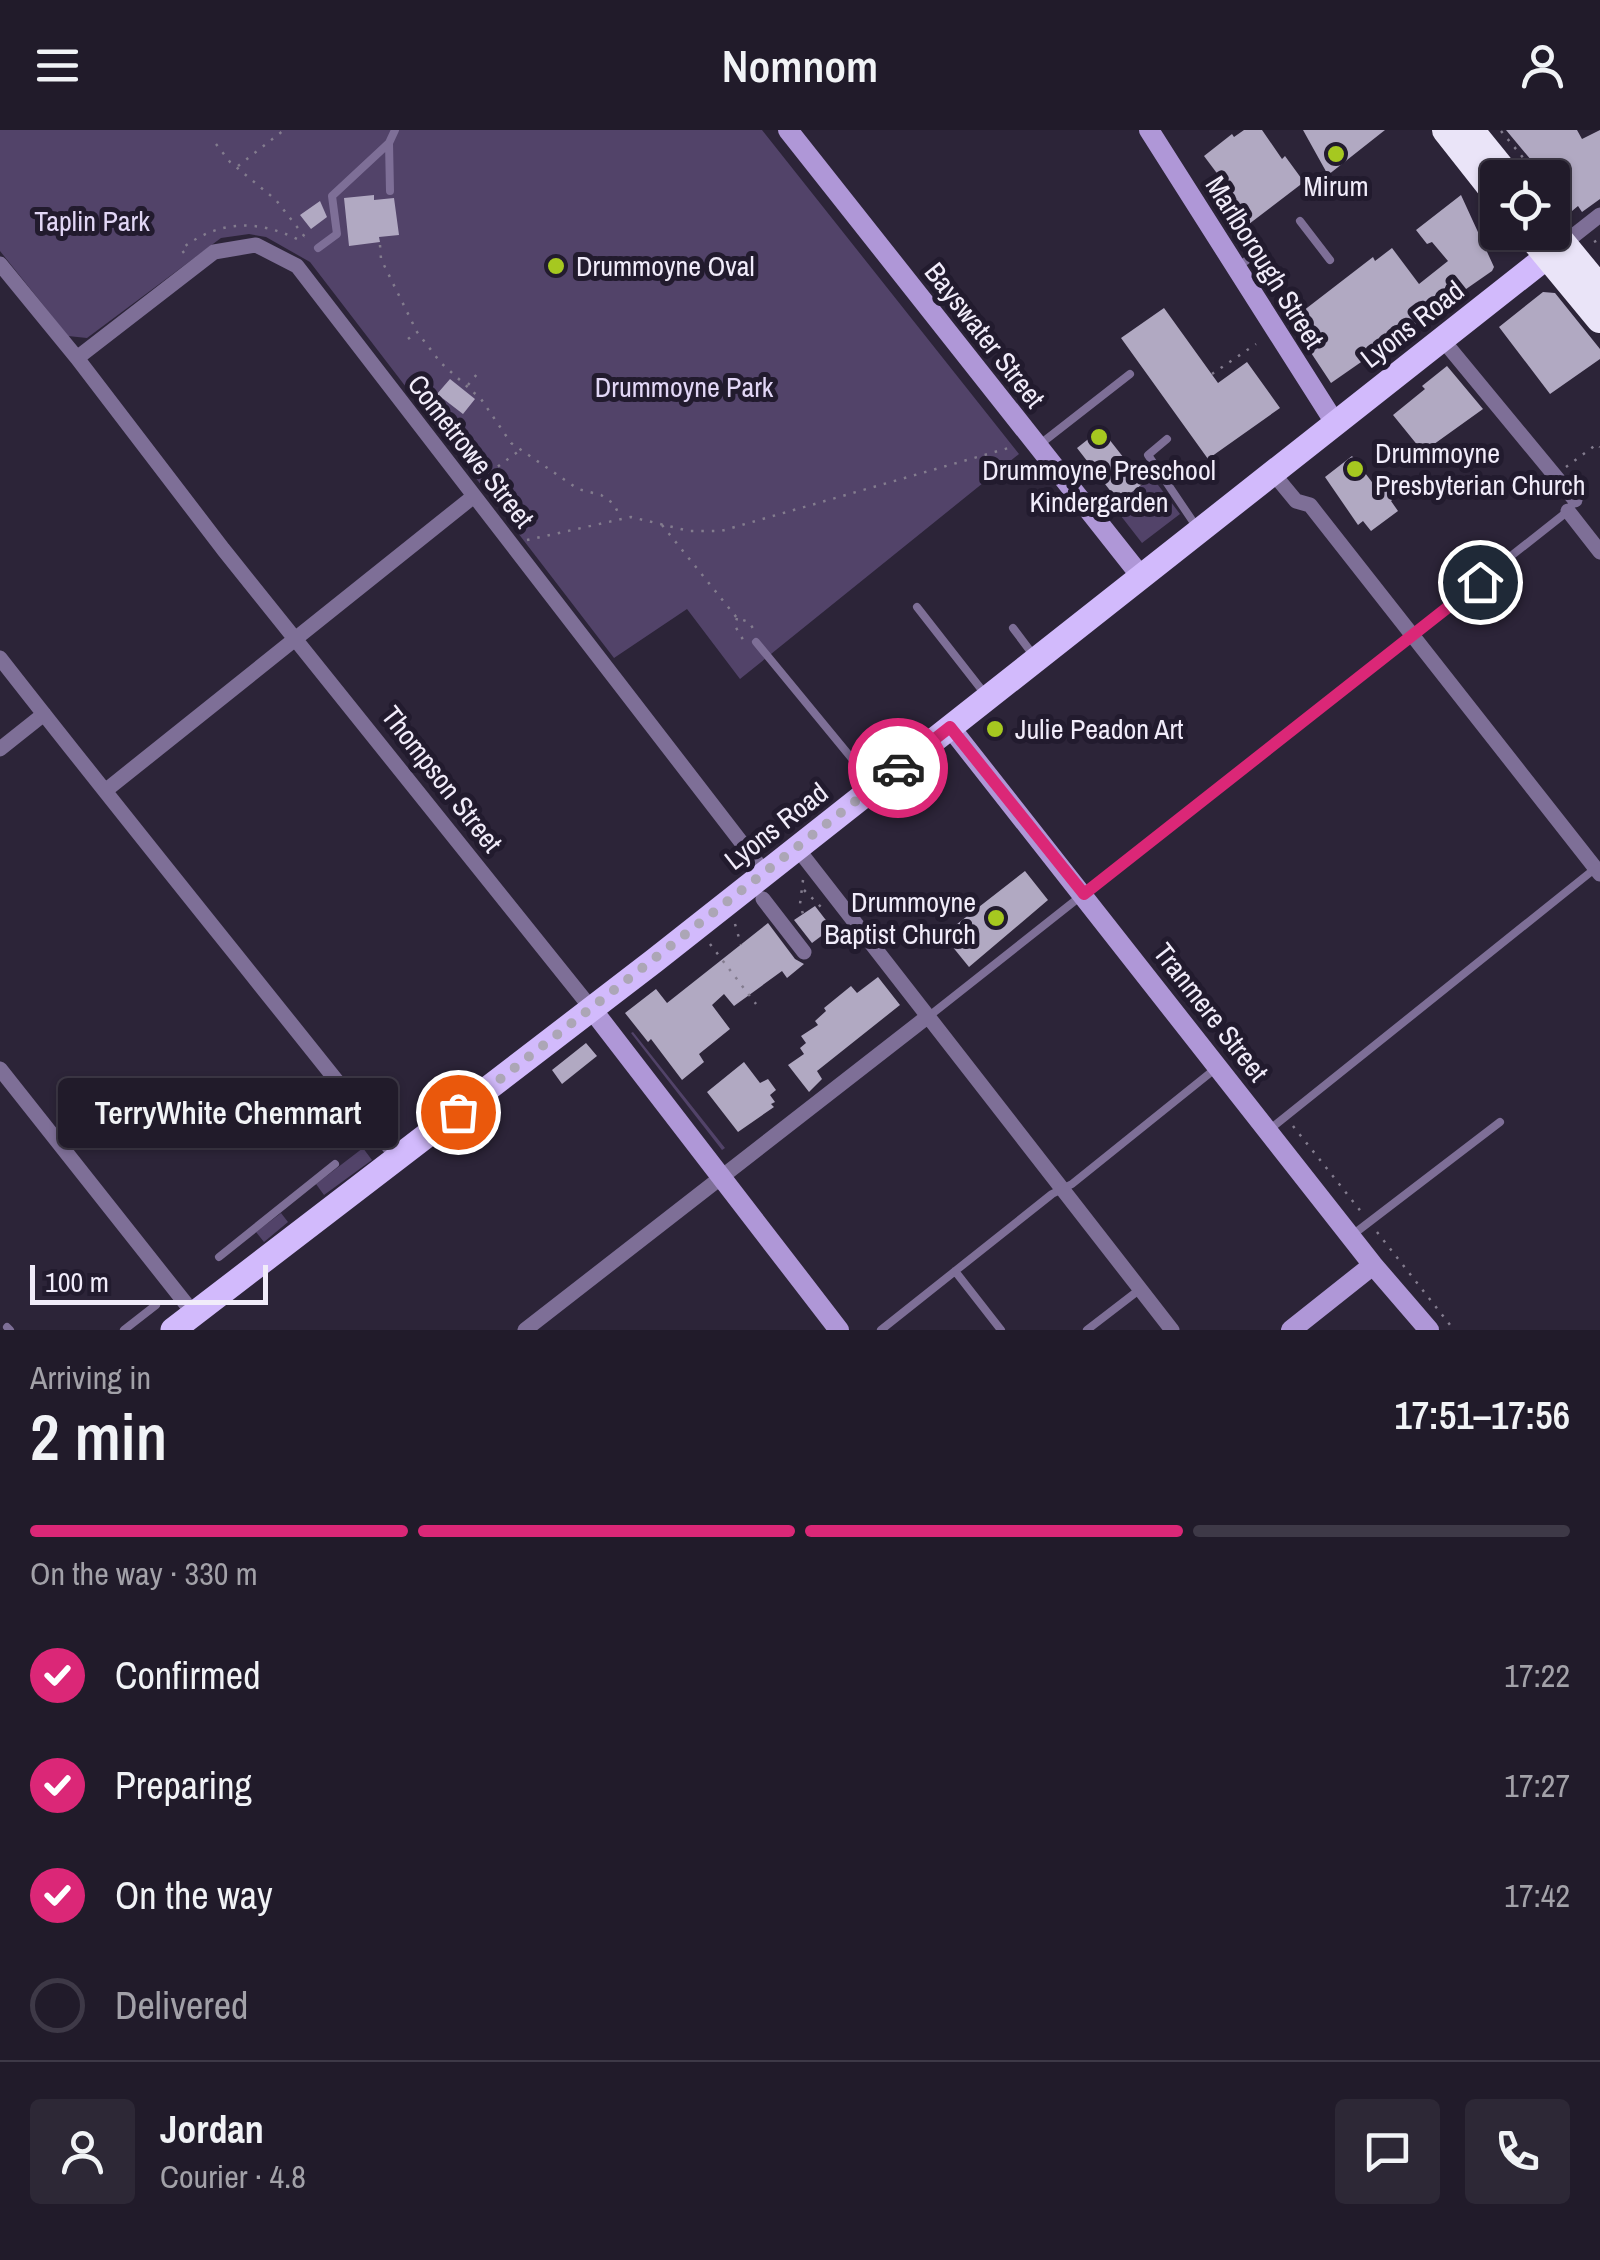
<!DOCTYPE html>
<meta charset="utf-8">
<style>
body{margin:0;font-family:"Archivo Narrow",sans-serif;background:#2d2836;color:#f1f3f6;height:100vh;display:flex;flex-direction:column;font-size:38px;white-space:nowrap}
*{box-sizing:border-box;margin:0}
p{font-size:32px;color:#a2a1a8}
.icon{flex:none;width:55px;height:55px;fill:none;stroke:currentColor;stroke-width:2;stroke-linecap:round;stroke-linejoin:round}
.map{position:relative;height:1200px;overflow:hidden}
.sheet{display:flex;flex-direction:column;background:#211b2a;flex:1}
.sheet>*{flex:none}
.fabs{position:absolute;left:1480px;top:30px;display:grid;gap:20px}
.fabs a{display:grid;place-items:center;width:90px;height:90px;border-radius:10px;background:#211b2a;box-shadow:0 2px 8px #0004,0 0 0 2px #3e3947;font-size:50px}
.scale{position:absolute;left:30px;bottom:25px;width:238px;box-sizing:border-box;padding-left:10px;border:5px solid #f1ecfa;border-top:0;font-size:28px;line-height:35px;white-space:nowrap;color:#f1ecfa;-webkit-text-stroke:8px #221b2e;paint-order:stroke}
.pin{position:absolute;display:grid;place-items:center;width:85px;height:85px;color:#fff;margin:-42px;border:5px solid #fff;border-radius:50%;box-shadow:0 2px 10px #0007}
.courier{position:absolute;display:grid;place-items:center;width:100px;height:100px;margin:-50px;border:8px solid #db2777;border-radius:50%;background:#fff;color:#222;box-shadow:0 2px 12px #0007}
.bubble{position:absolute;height:70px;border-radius:10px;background:#211b2a;box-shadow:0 2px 8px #0004,0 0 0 2px #3e3947;font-size:32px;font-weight:600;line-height:70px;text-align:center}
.headline em{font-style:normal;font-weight:600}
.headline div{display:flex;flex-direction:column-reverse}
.headline{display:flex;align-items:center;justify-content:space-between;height:170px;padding:0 30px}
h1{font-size:65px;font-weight:600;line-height:75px}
.bar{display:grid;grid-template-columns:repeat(4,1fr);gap:15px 10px;align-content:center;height:120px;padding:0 30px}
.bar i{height:12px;border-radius:8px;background:#3e3947}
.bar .current{background:#db2777}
.bar p{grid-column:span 4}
.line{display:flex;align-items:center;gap:25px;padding:0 30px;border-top:2px solid #3e3947}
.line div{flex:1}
.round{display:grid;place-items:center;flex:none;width:105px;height:105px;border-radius:10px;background:#2d2836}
ol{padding:0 30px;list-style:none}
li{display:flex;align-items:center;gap:30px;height:110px}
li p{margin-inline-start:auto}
li .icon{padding:10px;border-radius:50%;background:#db2777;color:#fff;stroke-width:4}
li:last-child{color:#a2a1a8}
li i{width:55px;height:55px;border:5px solid #3e3947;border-radius:50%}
header{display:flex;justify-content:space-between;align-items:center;height:130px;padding:0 30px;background:#211b2a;font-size:45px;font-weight:600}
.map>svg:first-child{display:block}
</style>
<header><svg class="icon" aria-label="menu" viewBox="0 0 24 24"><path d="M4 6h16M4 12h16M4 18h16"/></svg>Nomnom<svg class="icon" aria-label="person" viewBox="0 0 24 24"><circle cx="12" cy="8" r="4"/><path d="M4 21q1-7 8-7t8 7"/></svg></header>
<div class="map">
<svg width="1600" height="1200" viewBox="0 0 1600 1200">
<rect width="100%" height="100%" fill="#2c2438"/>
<!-- green -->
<path fill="#524369" d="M0 0H762L1019 324 740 549 687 479 614 528 310 132 266 107 249 104 221 108 87 208 68 206 0 121Z
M1152 347 1180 384 1142 413 1114 377Z
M633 902 725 1018 722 1020 631 903Z
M363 1018 372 1030 324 1065 316 1054Z
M281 1083 288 1092 264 1112 256 1102Z"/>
<!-- building -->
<path fill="#b1a9c2" d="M1244 0H1262L1282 29 1285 26 1304 52 1249 94 1230 70 1234 66 1204 26 1232 4 1234 7Z
M1303 0H1385L1328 45Z
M1506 0H1577L1582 9 1600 0V69L1582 82 1578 76 1572 81 1552 56V48H1546Z
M374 65V70L394 68 399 105 379 107 380 112 349 116 344 68Z
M1461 65 1494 137 1492 141 1331 253 1290 191 1373 127 1375 131 1392 118 1419 154 1448 131 1432 112 1427 114 1416 100Z
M320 71 327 87 311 99 300 85Z
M1543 162 1555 163 1600 219V229L1550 264 1499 197Z
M1164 178 1218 253 1247 232 1280 278 1208 329 1121 208Z
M1447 236 1483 279 1423 322 1393 285 1425 259 1422 256Z
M450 249 475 269 463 284 437 264Z
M1101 299 1131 337 1137 333 1149 349 1119 372 1077 318Z
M1352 326 1375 356 1383 350 1396 367 1391 371 1398 381 1371 401 1363 391 1358 395 1325 347Z
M1025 741 1048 770 969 837 943 805Z
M815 776 832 798 812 813 794 790Z
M768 793 795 829 804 834 787 848 782 841 734 876 724 864 712 875 730 899 699 924 704 932 682 950 651 909 648 912 625 883 656 859 667 873Z
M878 847 900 875 817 941 822 949 809 962 788 935 804 924 800 918 806 913 801 906 818 895 815 891 826 881 824 878 851 856 857 863Z
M586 913 597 926 562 954 552 940Z
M744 932 760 953 768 949 776 960 770 965 775 972 771 974 774 977 738 1002 707 962Z"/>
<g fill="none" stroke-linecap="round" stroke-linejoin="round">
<!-- path -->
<path stroke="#837c8e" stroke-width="2.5" stroke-dasharray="2.5 8" stroke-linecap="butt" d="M1501 1 1530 36
M216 14 230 32 276 70 308 111
M238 36 284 0
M1594 112 1600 109
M380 115 381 129 417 202 441 233 481 269 511 313 578 359 601 365 614 374 620 387
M184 123 181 119C219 90 257 89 299 110L304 106
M408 209 416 203
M1212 244 1256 214
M468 255 477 244
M1566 337 1597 314 1600 317
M481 349 519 321
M662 395 737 488 749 492 754 500
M527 410 631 387 689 401H721L1012 317
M737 488 735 496 745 513
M803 750 800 774 803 784
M804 760 826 782
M735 794 741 815
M710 814 756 874
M1293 996 1363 1084
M1377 1102 1454 1200"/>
<!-- lane -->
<path stroke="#7e6f97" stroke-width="8" d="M389 13 390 61
M1300 91 1330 130
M318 118 337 104 332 66 389 13 395 0
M1240 135 1253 126
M1167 309 1148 325 1196 396
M1039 315 1130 244
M917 477 985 564
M1013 498 1034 526
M756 512 872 653
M928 887 1568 381
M1269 1000 1597 737
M1351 1106 1500 992
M219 1127 335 1034
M955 1141 1001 1200
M7 1197 10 1200
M124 1200 156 1175
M881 1200 1052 1064 1072 1054 1215 939
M1087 1200 1139 1160"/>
<!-- street -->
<path stroke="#7e6f97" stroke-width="15" d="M1563 114 1600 85
M0 134 77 228 223 419 591 878
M1442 209 1575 370
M77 228 214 122 256 115 297 136 765 743
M1272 342 1296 371 1310 375 1600 744
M1568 381 1600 422
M0 528C131 696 266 861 398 1028
M0 619 44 584
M105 661 474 366
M797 718 1172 1200
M763 769 804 822
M0 939 194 1184
M525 1200 927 887"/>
<!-- secondary -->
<path stroke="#af97d7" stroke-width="20" d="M788 0 1140 445
M1149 0 1335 293
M950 597 1373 1135 1429 1200
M591 878 839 1200
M1291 1200 1373 1135"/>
<!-- primary -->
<path stroke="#d2bafc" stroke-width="25" d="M173 1200 654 831 1563 114"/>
<!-- highway -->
<path stroke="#eae4f8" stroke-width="28" d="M1446 0 1498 66
M1470 0 1509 48
M1552 101 1599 158
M1528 102 1600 189"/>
</g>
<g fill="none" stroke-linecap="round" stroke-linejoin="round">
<!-- done -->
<path stroke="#aca6b6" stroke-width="10" stroke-dasharray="0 18" d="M458 982 898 638"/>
<!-- route -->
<path stroke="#db2777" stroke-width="12" d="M898 638 950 597 1084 764 1480 452"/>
</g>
<!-- markers -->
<g fill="#a6c820" stroke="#221b2e" stroke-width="4">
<circle cx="1336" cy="24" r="10"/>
<circle cx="556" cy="136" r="10"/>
<circle cx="1099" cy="307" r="10"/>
<circle cx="1355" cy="339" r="10"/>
<circle cx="995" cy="599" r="10"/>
<circle cx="996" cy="788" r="10"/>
</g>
<g text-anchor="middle" stroke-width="10" stroke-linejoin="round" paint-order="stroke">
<!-- poi labels -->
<g font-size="28" fill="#f1ecfa" stroke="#221b2e" text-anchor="start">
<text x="1336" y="66" text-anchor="middle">Mirum</text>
<text x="576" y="146">Drummoyne Oval</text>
<text x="1375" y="333">Drummoyne<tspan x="1375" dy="32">Presbyterian Church</tspan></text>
<text x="1099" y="350" text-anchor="middle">Drummoyne Preschool<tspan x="1099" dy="32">Kindergarden</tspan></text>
<text x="1015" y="609">Julie Peadon Art</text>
<text x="976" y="782" text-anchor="end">Drummoyne<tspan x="976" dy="32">Baptist Church</tspan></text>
</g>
<!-- park labels -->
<g font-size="28" fill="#e2d7f6" stroke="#221b2e">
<text x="92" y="101">Taplin Park</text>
<text x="684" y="267">Drummoyne Park</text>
</g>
<!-- street labels -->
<g font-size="28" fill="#f1ecfa" stroke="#221b2e">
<text transform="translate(1265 132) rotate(58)" y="10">Marlborough Street</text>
<text transform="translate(1412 194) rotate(-38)" y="10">Lyons Road</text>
<text transform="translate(985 205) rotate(52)" y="10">Bayswater Street</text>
<text transform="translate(471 321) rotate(52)" y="10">Cometrowe Street</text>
<text transform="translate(442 649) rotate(52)" y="10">Thompson Street</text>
<text transform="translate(776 696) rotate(-38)" y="10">Lyons Road</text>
<text transform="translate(1211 882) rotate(52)" y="10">Tranmere Street</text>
</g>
</g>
</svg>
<div class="fabs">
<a><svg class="icon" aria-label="locate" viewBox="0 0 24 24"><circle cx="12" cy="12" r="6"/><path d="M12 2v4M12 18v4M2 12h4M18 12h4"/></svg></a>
</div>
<div class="scale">100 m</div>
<div class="pin" style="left:458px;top:982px;background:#ea580c"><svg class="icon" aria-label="bag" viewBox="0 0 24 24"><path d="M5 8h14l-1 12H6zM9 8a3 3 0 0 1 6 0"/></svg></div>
<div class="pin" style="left:1480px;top:452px;background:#1f2937"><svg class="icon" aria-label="home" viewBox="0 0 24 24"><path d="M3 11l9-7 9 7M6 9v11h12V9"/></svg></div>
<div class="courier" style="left:898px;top:638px"><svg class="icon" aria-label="car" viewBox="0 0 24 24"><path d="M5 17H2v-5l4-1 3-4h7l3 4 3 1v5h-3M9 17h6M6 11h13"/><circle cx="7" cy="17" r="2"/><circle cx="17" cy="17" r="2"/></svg></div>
<div class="bubble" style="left:58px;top:948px;width:340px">TerryWhite Chemmart</div>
</div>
<section class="sheet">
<div class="headline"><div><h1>2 min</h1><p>Arriving in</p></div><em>17:51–17:56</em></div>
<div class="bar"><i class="current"></i><i class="current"></i><i class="current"></i><i></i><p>On the way · 330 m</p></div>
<ol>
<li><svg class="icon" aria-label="check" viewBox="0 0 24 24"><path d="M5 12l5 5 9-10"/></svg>Confirmed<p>17:22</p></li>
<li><svg class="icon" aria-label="check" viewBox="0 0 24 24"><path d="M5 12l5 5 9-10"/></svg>Preparing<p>17:27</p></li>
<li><svg class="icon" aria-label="check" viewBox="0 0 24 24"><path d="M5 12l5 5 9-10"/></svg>On the way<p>17:42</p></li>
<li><i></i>Delivered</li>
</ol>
<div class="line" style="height:180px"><a class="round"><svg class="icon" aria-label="person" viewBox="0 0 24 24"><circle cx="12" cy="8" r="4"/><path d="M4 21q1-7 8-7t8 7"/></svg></a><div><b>Jordan</b><p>Courier · 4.8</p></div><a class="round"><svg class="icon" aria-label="chat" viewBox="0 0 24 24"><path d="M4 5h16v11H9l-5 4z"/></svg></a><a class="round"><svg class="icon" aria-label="phone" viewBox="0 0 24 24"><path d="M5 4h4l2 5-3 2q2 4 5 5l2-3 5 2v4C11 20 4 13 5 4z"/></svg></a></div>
</section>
